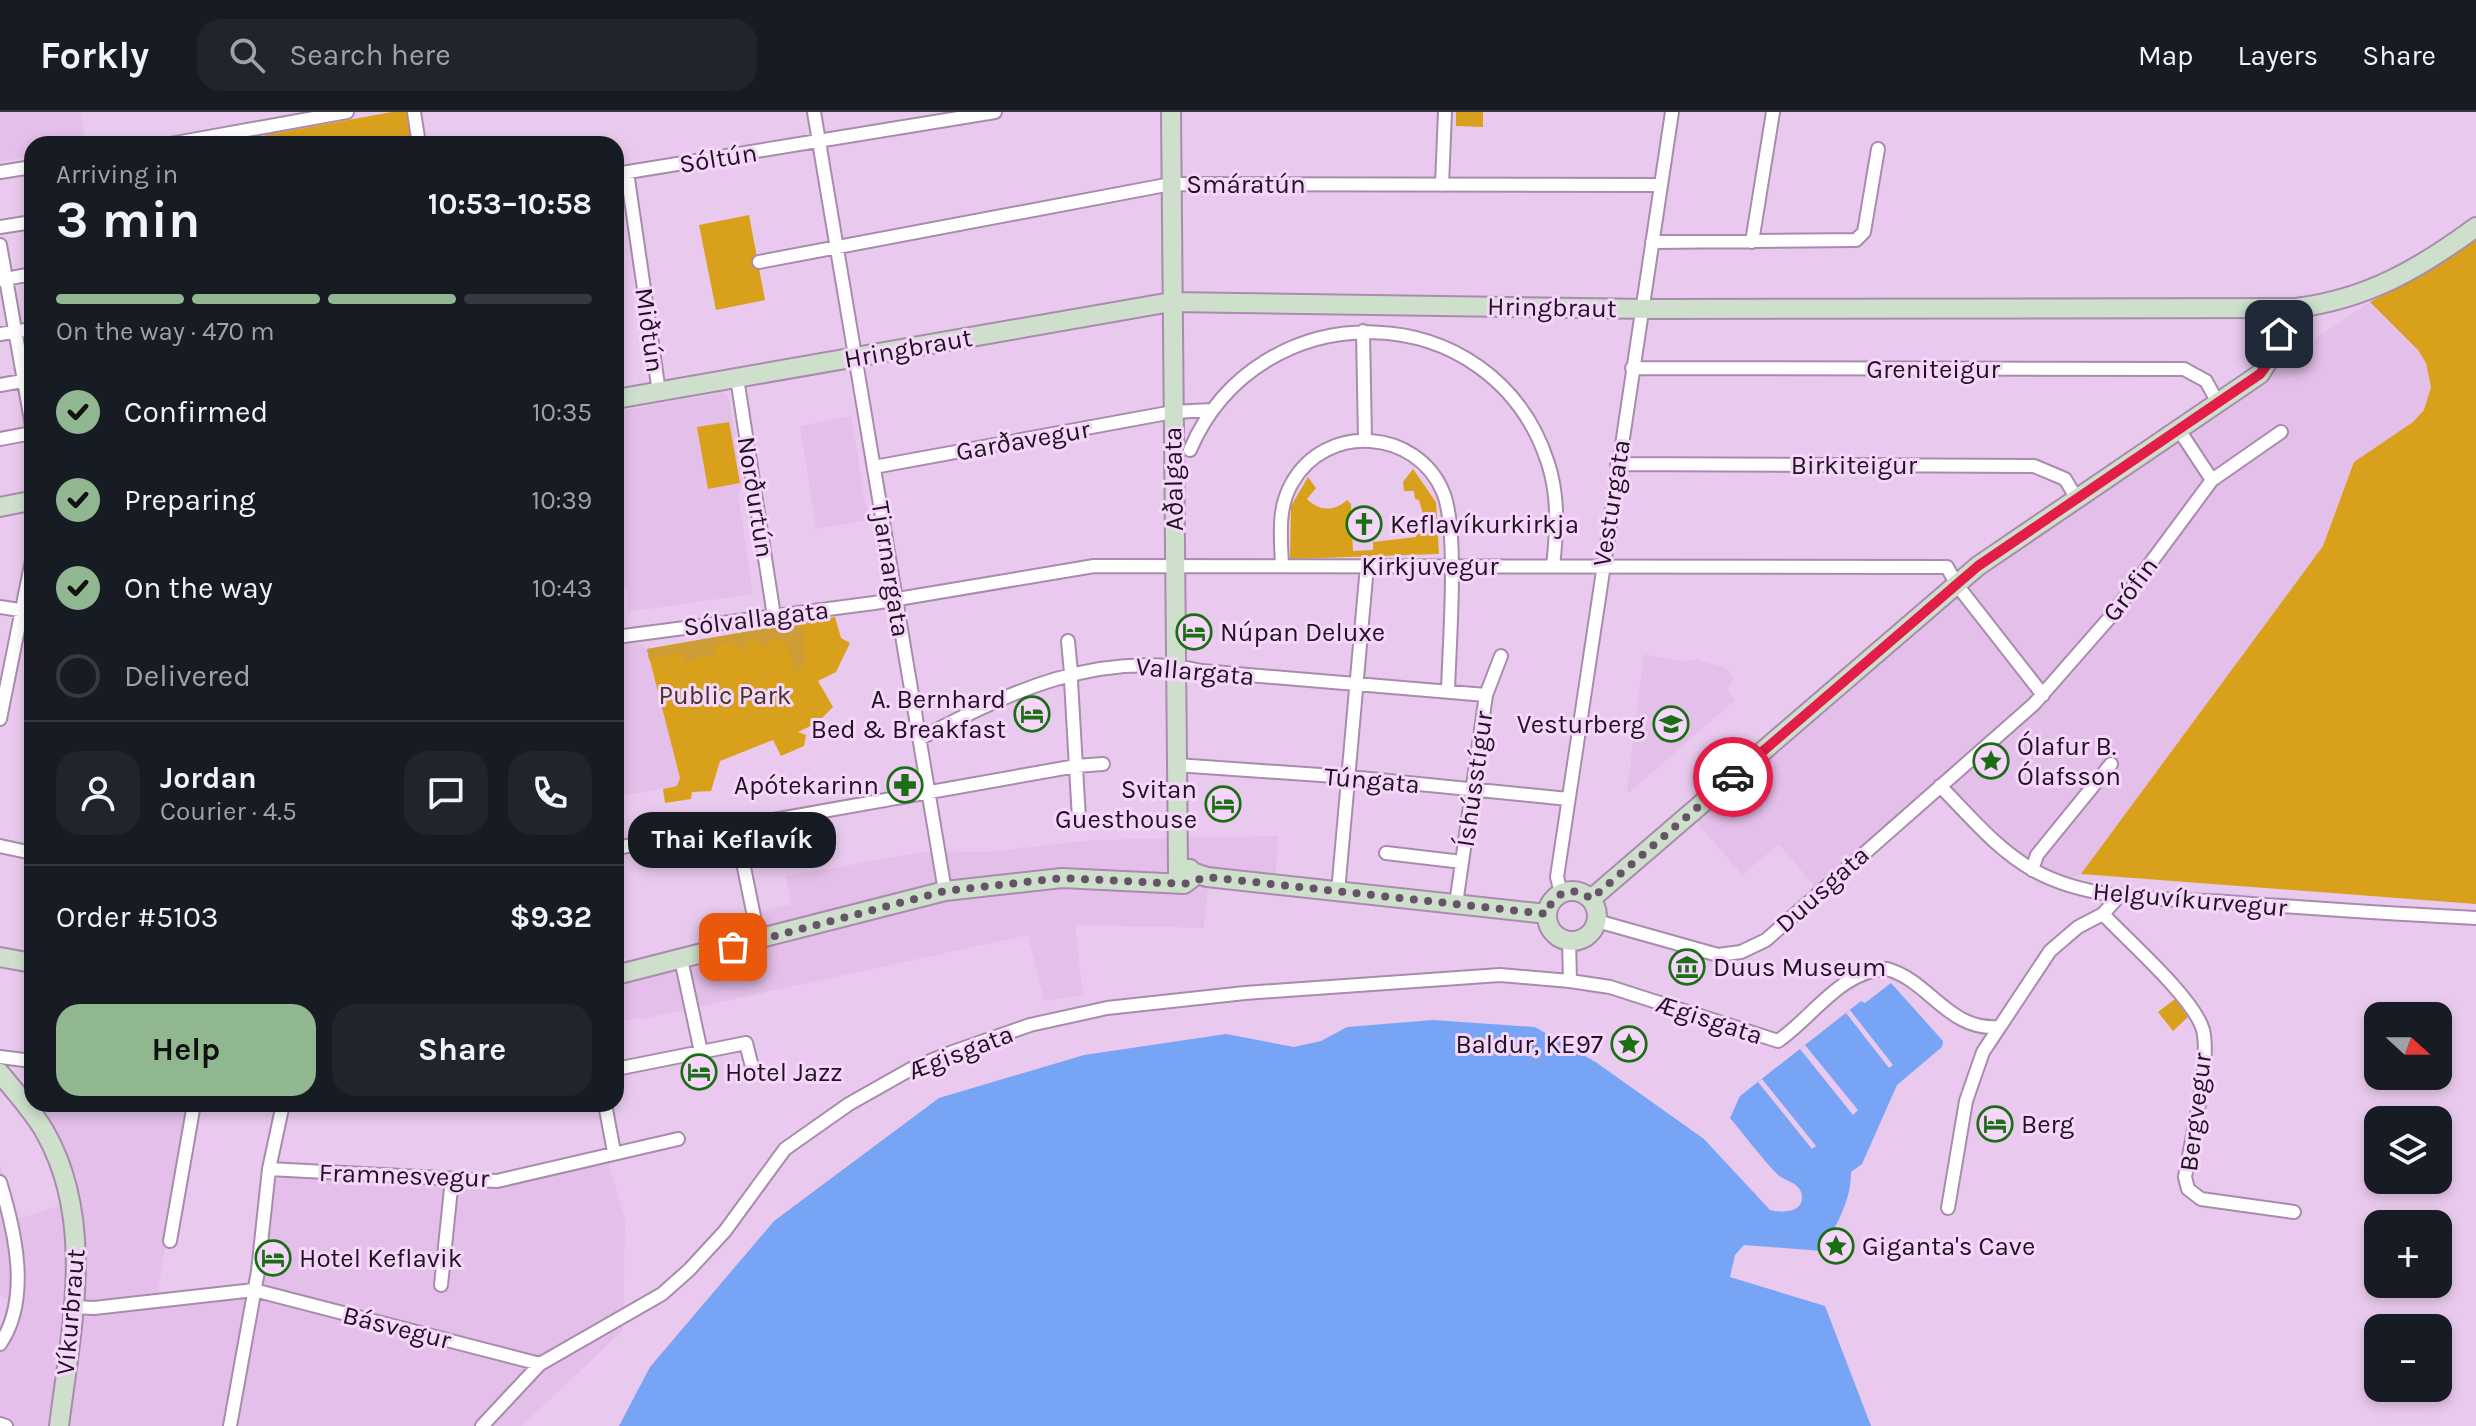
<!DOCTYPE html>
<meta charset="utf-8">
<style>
body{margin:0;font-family:Karla,sans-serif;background:#20242c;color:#f1f3f6;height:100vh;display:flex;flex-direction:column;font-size:30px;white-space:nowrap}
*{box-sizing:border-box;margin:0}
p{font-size:26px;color:#9ea1a6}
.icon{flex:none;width:44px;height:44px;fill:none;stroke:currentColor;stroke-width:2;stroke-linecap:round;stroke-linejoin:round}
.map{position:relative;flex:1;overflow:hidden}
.panel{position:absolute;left:24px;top:24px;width:600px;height:976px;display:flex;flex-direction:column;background:#171b24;border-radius:24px;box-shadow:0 4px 12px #0003}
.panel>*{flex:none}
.needle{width:52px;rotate:111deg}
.tools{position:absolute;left:2364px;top:890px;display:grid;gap:16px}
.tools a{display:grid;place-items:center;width:88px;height:88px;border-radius:16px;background:#171b24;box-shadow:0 4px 12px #0003;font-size:40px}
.pin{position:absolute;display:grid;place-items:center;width:68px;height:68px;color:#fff;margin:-34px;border-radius:16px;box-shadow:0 4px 12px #0006}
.courier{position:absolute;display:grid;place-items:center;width:80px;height:80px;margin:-40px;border:6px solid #e11d48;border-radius:50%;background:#fff;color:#222;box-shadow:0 2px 10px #0007}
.bubble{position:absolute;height:56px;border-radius:24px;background:#171b24;box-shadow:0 4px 12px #0003;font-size:26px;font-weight:700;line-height:56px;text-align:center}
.summary em{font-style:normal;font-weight:700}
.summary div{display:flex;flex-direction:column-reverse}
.summary{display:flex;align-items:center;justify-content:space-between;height:136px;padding:0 32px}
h1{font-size:52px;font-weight:700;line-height:60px}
.bar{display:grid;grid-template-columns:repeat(4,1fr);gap:12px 8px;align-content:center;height:96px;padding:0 32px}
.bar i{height:10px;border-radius:6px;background:#363941}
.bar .active{background:#91b791}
.bar p{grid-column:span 4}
.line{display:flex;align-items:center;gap:20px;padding:0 32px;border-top:2px solid #363941}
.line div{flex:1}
.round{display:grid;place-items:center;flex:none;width:84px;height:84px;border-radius:24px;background:#20242c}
ol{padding:0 32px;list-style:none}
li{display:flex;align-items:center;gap:24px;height:88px}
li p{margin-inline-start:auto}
li .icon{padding:8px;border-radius:50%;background:#91b791;color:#111;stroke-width:4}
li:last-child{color:#9ea1a6}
li i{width:44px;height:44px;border:4px solid #363941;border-radius:50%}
.primary-button{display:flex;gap:16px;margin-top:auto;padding:16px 32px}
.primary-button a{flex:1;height:92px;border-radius:24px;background:#91b791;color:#111;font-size:32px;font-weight:700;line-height:92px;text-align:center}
.primary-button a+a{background:#20242c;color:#f1f3f6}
header{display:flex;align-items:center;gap:48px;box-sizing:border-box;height:112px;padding:0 40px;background:#171b24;border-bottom:2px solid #363941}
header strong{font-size:38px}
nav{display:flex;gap:44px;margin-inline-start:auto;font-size:28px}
.search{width:560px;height:72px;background:#20242c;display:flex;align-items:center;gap:20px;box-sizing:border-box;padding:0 28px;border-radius:24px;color:#9ea1a6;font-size:30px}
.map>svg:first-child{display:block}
</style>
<header>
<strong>Forkly</strong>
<div class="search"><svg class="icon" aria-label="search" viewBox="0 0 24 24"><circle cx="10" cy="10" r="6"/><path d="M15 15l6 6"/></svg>Search here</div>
<nav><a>Map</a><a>Layers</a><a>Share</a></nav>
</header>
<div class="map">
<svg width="2476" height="1314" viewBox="0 0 2476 1314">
<rect width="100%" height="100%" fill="#e9caee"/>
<!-- built -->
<path fill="#e4bfe9" d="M0 0H80L86 32H32V44L0 50Z
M2370 190 2418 238 2427 252 2431 275 2424 298 2413 310 2354 351 2323 434 2081 762 2057 770 2032 758 1940 674 1816 776 1779 732 1742 763 1690 702 1978 454Z
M723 280 728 283 743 371 738 381 753 482 628 500 627 478 621 469H616V300Z
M851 304 868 408 816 417 800 314Z
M636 529 647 537 680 667 678 674 616 685V532Z
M1644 542 1684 550 1696 547 1726 556 1733 566 1727 578 1735 588 1630 680H1627Z
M1278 724 1275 775 1208 773 1204 816 1075 813 1083 883 1044 889 1028 823 652 905 616 910V860L754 827 749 801 791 793 786 764 931 739 987 740 1092 728Z
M37 992H190L157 1184 262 1173 277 1052 499 1061 604 1036 625 1108 623 1218 522 1314H0V1220L8 1186 0 1185V1052L17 1107 76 1089Z"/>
<!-- green -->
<path fill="#d9a01b" d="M392 0H407L412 32H267L265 23Z
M1456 0H1483V15L1456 14Z
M749 103 765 188 716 198 699 113Z
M2476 123V792L2081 762 2323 434 2354 350 2413 310 2424 298 2431 275 2426 251 2418 238 2370 190 2418 164Z
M729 310 740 371 708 377 697 315Z
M1413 357 1436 390 1439 442 1290 447 1291 394 1308 365 1316 376 1307 387C1319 399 1334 400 1347 388L1351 392 1353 439 1373 438V430L1416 425 1418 407 1424 406 1419 388 1415 387 1414 379H1404L1403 370Z
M835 505 841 526 850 531 836 560 818 569 833 595 817 611 798 620 806 623 804 634 781 644 773 628 720 649 711 679 692 680 691 687 665 691 663 677 677 674 680 666 647 537Z
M2175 887 2188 905 2173 919 2158 900Z"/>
<!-- forest -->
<path fill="#ce9d36" d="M796 511 804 518 805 555 794 558 784 527 769 530 763 536 758 529 747 530 746 537H738L731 530 713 534 716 544H703L685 551 684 540 649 548 647 537Z"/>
<!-- water -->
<path fill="#77a4f5" d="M1891 871 1943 929 1942 935 1897 973 1862 1052 1851 1060C1851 1090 1836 1113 1822 1139L1744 1133 1735 1143 1730 1165 1825 1194 1871 1314H619L650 1255 774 1109 939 986 1084 943 1226 922 1294 935 1321 929 1347 915 1433 908 1535 915 1597 951 1704 1027 1770 1098C1782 1101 1807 1101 1801 1080 1797 1069 1783 1069 1776 1061 1760 1044 1745 1024 1730 1006L1740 984 1861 889 1865 891Z"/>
<!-- pier -->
<path fill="#e9caee" d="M1850 898 1893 953 1889 956 1846 901Z
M1805 933 1858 998 1853 1003 1800 937Z
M1762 967 1816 1034 1812 1037 1758 970Z"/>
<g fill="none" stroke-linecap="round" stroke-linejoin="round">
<defs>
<path id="street" d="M414 0 419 32
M814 0 945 779
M170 32 347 0
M0 60 32 55
M627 60 659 280
M616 62 995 0
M1442 73 1445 0
M0 115 32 110
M1652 130 1856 128 1864 120 1878 37
M1752 130 1773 0
M0 133 32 314
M759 150 1171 72 1661 73
M0 168 32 162
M1363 219 1365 328
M0 222 32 217
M1632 256 2184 257 2206 269 2218 291
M737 266 774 504
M0 273 28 268
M2179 318 2212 368
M0 327 32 321
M1190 338C1259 177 1493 181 1548 351 1559 385 1557 419 1553 454
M1617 352 2034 354 2065 367 2077 387
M874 355 1173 300 1212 298
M1282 454C1281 426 1277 396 1292 371 1326 310 1417 317 1443 380 1459 418 1449 534 1448 580
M0 495 32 500
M616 525 874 491 1094 454 1947 455 1957 473 2043 583
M1068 529 1071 561
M1071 569 1079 707
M0 607 32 448
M919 627C1009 580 1099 537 1202 559L1486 583
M1176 653 1349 665 1568 687
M1940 674C1969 703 1998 739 2035 759 2092 790 2163 786 2226 790 2310 796 2392 802 2476 806
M736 716 759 829
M0 734 32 741
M616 736 1076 654 1103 652
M1386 741 1462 750
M2032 758 2037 743 2111 652
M1338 780 1367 454
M1561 781 1557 765 1672 0
M1456 792 1486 583 1501 544
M2103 802C2128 829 2194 886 2203 918 2211 950 2191 1029 2185 1065L2188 1077 2201 1087 2294 1100
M1597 809 1718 843 1741 840 1766 828 2034 592 2112 503 2212 368 2281 320
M1570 869 1610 875 1778 929C1813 905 1841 858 1887 857 1930 869 1948 919 1999 915
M701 940 746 931 751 951
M0 945 32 949
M616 957 701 940 681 847
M605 992 614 1040
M269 1057 497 1069 678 1027
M0 1070C15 1119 31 1187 0 1232
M1948 1096 1966 989 1983 940 2050 839 2078 815 2103 802 2120 783
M170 1129 194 992
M441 1173 452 1067
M72 1195 94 1196 254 1178 540 1252
M0 1312 6 1314
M230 1314 258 1159 269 1057 283 992
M482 1314 540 1252 662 1182 689 1158 725 1119 785 1037 849 992 911 957 950 941 1030 913 1107 896 1245 881 1500 863 1570 869 1569 828"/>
<path id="secondary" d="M1171 0 1178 757
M616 287 1171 190 1652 197 2296 196C2367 187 2419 157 2476 115
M0 395 30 389
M1192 760 1207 765 1547 802
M1547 804a25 25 0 1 1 50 0a25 25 0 1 1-50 0Z
M1591 787 1978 454 2260 262 2275 238 2279 197
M0 845 32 851
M616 863 945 779 1062 766 1184 772 1192 766 1190 757H1178V769
M0 961C15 980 33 999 45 1020 96 1110 71 1217 59 1314"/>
</defs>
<!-- street casing -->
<use href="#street" stroke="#a88bad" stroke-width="16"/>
<!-- secondary casing -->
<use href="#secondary" stroke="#a88bad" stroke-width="22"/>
<!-- street -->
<use href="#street" stroke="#fff" stroke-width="12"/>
<!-- secondary -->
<use href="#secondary" stroke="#cee0cc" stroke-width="18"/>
</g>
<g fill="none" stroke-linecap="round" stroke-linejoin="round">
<!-- done -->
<path stroke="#665368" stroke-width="8" stroke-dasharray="0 14.4" d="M733 835 945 779 1062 766 1184 772 1207 765 1547 802C1552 780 1574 772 1591 787L1733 665"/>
<!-- route -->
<path stroke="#e11d48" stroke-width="10" d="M1733 665 1978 454 2260 262 2271 247 2279 222"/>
</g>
<!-- icons -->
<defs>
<symbol id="church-ring" viewBox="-11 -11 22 22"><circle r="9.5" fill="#f6d7fb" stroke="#1c6e15" stroke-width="1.5"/><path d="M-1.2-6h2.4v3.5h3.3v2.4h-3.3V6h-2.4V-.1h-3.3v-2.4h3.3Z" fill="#1c6e15"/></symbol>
<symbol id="hotel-ring" viewBox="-11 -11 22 22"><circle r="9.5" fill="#f6d7fb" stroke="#1c6e15" stroke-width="1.5"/><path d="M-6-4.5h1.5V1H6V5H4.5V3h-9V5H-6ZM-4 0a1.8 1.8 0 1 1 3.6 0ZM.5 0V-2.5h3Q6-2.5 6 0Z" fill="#1c6e15"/></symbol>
<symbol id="school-ring" viewBox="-11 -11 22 22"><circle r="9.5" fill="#f6d7fb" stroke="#1c6e15" stroke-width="1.5"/><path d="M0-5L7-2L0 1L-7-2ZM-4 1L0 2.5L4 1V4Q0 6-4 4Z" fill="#1c6e15"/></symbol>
<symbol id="sight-ring" viewBox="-11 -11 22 22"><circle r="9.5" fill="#f6d7fb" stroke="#1c6e15" stroke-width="1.5"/><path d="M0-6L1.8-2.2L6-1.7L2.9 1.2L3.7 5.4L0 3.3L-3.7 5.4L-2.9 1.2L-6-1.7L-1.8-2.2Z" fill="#1c6e15"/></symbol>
<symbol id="pharmacy-ring" viewBox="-11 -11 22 22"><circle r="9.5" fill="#f6d7fb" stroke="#1c6e15" stroke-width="1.5"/><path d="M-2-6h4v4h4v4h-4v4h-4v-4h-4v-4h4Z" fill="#1c6e15"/></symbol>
<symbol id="museum-ring" viewBox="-11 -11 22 22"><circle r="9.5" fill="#f6d7fb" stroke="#1c6e15" stroke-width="1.5"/><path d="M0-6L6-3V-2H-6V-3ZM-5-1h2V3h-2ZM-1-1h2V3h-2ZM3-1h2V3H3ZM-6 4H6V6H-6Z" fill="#1c6e15"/></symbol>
</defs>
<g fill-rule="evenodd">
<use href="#church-ring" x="1344" y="392" width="40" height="40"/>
<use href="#hotel-ring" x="1174" y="500" width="40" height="40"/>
<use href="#hotel-ring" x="1012" y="582" width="40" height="40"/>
<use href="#school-ring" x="1651" y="592" width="40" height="40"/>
<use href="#sight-ring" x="1971" y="629" width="40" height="40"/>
<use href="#pharmacy-ring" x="885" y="653" width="40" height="40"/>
<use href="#hotel-ring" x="1203" y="672" width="40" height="40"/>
<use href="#museum-ring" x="1667" y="835" width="40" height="40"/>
<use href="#sight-ring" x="1609" y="912" width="40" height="40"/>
<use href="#hotel-ring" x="679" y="940" width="40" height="40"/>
<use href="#hotel-ring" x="1975" y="992" width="40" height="40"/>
<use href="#sight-ring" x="1816" y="1114" width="40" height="40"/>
<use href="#hotel-ring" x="253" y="1126" width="40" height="40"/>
</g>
<g text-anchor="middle" stroke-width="6" stroke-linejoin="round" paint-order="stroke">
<!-- street labels -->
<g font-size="26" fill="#1f1320" stroke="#f6d7fb">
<text transform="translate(718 46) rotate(-9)" y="9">Sóltún</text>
<text x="1246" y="81">Smáratún</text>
<text transform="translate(1552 195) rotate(1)" y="9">Hringbraut</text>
<text transform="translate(650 218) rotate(82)" y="9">Miðtún</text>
<text transform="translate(908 236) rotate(-10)" y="9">Hringbraut</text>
<text x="1933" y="266">Greniteigur</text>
<text transform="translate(1023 328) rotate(-10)" y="9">Garðavegur</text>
<text x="1854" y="362">Birkiteigur</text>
<text transform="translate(1173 367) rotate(-91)" y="9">Aðalgata</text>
<text transform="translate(756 385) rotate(81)" y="9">Norðurtún</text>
<text transform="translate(1611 391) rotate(-81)" y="9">Vesturgata</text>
<text x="1430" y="463">Kirkjuvegur</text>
<text transform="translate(891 457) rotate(81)" y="9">Tjarnargata</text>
<text transform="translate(2130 477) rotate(-53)" y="9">Grófin</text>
<text transform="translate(756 506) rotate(-7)" y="9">Sólvallagata</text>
<text transform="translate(1195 559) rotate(5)" y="9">Vallargata</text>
<text transform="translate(1474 667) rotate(-82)" y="9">Íshússtígur</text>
<text transform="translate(1372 668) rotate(5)" y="9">Túngata</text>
<text transform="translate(1822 777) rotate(-42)" y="9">Duusgata</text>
<text transform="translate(2190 787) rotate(5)" y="9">Helguvíkurvegur</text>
<text transform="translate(1709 907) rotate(18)" y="9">Ægisgata</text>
<text transform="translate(960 940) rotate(-21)" y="9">Ægisgata</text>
<text transform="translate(2195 1000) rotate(-83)" y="9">Bergvegur</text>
<text transform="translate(404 1063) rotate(2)" y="9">Framnesvegur</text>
<text transform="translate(70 1200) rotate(-85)" y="9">Víkurbraut</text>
<text transform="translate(397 1215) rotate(14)" y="9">Básvegur</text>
</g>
<!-- poi labels -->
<g font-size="26" fill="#1f1320" stroke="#f6d7fb" text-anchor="start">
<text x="1390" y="421">Keflavíkurkirkja</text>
<text x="1220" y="529">Núpan Deluxe</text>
<text x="1006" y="596" text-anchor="end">A. Bernhard<tspan x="1006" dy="30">Bed &amp; Breakfast</tspan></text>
<text x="1645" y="621" text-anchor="end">Vesturberg</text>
<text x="2017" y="643">Ólafur B.<tspan x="2017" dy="30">Ólafsson</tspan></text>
<text x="879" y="682" text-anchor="end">Apótekarinn</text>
<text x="1197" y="686" text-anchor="end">Svitan<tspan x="1197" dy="30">Guesthouse</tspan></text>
<text x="1713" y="864">Duus Museum</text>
<text x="1603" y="941" text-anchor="end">Baldur, KE97</text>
<text x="725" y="969">Hotel Jazz</text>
<text x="2021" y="1021">Berg</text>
<text x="1862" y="1143">Giganta's Cave</text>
<text x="299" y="1155">Hotel Keflavik</text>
</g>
<!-- park labels -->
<g font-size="26" fill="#433721" stroke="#f6d7fb">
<text x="725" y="592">Public Park</text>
</g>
</g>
</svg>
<div class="tools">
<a><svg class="needle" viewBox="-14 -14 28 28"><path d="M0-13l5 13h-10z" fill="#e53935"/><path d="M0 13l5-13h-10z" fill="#9ea1a6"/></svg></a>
<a><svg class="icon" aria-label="layers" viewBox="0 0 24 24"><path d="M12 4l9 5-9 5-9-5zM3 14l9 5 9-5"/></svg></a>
<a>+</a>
<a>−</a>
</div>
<div class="pin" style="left:733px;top:835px;background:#ea580c"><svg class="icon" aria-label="bag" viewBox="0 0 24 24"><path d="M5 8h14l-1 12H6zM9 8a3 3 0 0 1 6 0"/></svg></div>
<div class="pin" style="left:2279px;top:222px;background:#1f2937"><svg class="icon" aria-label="home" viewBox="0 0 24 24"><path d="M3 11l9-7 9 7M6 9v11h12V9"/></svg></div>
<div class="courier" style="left:1733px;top:665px"><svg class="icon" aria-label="car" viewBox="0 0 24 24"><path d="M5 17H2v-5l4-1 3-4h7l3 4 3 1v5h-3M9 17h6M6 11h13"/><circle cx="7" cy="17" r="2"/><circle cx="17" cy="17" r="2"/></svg></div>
<div class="bubble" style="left:628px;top:700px;width:208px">Thai Keflavík</div>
<section class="panel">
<div class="summary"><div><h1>3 min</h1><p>Arriving in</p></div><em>10:53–10:58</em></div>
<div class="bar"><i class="active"></i><i class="active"></i><i class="active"></i><i></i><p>On the way · 470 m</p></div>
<ol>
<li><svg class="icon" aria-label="check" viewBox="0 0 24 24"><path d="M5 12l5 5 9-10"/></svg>Confirmed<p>10:35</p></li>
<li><svg class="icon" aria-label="check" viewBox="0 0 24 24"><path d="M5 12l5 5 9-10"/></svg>Preparing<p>10:39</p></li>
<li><svg class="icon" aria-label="check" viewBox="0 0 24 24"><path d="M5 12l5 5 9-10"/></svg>On the way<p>10:43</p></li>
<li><i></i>Delivered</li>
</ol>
<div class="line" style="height:144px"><a class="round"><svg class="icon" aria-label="person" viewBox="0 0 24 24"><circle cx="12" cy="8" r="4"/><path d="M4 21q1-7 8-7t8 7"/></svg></a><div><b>Jordan</b><p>Courier · 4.5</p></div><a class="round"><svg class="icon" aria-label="chat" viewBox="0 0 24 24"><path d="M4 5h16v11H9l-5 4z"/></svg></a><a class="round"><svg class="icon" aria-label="phone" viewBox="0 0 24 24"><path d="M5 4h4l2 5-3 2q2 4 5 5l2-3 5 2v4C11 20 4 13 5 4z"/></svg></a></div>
<div class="line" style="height:104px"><div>Order #5103</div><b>$9.32</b></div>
<div class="primary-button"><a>Help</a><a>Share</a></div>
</section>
</div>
